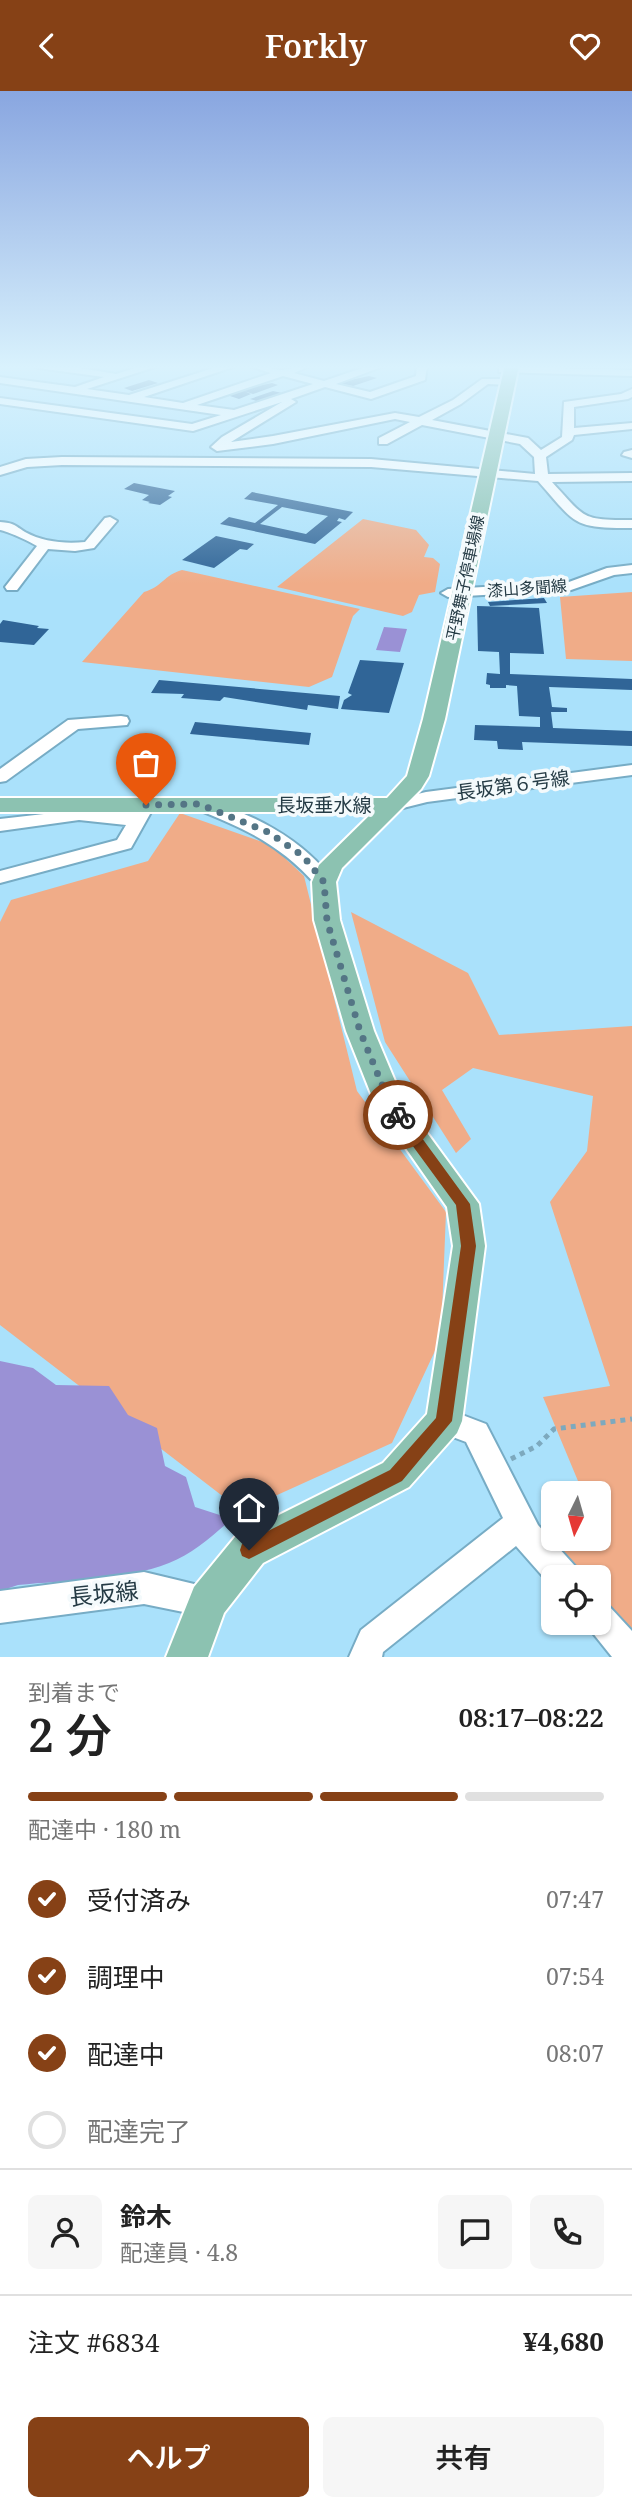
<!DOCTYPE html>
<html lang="ja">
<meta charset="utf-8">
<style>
body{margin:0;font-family:"Noto Serif","Noto Sans JP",serif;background:#f6f6f6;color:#222;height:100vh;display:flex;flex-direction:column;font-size:26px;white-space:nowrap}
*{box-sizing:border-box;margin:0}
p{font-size:23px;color:#767676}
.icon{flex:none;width:38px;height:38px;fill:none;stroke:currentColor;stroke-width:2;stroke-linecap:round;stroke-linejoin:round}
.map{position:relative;height:1566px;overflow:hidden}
.panel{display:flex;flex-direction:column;background:#fff;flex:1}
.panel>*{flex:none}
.needle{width:46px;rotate:185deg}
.tools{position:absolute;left:541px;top:1390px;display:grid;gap:14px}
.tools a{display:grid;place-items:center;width:70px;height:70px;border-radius:10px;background:#fff;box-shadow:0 2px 5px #0004;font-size:35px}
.pin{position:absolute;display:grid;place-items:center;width:60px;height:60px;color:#fff;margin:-72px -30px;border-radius:50% 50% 50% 0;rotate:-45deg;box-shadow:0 0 7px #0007}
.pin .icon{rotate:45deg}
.courier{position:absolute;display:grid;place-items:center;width:70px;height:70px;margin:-35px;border:5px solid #864116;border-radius:50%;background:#fff;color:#222;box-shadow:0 2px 9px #0007}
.summary em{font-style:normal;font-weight:600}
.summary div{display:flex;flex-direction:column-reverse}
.summary{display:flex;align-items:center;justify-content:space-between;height:119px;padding:0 28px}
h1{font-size:46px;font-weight:600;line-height:52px}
.bar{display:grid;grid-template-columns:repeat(4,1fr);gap:10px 7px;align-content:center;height:84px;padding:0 28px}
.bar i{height:9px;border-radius:5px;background:#e0e0e0}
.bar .on{background:#864116}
.bar p{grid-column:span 4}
.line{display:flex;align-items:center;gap:18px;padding:0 28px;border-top:2px solid #e0e0e0}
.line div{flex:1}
.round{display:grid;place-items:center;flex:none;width:74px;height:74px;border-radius:10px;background:#f6f6f6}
ol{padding:0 28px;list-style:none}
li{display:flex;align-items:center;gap:21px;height:77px}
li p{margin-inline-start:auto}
li .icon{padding:7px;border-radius:50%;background:#864116;color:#fff;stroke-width:4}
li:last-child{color:#767676}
li i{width:38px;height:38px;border:4px solid #e0e0e0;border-radius:50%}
.action{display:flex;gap:14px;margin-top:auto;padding:14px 28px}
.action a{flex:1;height:80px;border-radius:10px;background:#864116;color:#fff;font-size:28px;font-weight:600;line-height:80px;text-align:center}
.action a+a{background:#f6f6f6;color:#222}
header{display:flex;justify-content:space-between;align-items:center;height:91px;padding:0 28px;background:#864116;color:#fff;font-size:32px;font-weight:600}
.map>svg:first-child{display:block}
</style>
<header><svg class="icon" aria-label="back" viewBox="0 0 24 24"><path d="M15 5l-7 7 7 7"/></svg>Forkly<svg class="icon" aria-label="heart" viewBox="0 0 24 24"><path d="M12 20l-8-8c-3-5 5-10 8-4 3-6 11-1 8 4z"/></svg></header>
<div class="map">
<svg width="632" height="1566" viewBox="0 0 632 1566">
<rect width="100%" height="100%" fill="#aae1fb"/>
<!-- green -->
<path fill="#f0ac88" d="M363 428 416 439 429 454 424 466 433 467 440 473 435 501 419 504 412 521 403 525 277 496Z
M182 479 360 518 353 525 332 586 309 596 82 571 144 501C162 496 164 484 182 479Z
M632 501V570L566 568 560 506Z
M180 722 271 754 304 785 357 1000 446 1121 441 1247 392 1352 242 1420 0 1234V831L11 809 148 770Z
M351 821 468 882 499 944 632 935V1539L599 1502 598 1486H583L557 1457 585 1447H598V1402H583L543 1306 610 1295 550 1111 587 1060 593 1005 473 977 442 999 471 1048 456 1062 385 951Z"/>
<!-- water -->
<path fill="#9a91d5" d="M384 536 407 538 400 561 376 559Z
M0 1270 33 1277 56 1294 109 1295 128 1324 157 1337 165 1375 186 1386 195 1416 232 1428C213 1444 193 1463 169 1472 123 1490 67 1489 18 1494L0 1500Z"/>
<!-- building -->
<path fill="#306597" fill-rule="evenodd" d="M369 285 377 287 353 295 336 292Z
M149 289 158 292 132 300 124 297Z
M272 292 278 294 253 303 244 300 251 303 239 308 227 304 239 299Z
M273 300 282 302 260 311 250 308Z
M134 392 175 400 168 405 172 406 160 414 148 412 150 411 142 409 149 404 124 398Z
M252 401 353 421 345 429 339 427 337 430 342 431 315 453 220 433 229 426 255 432 278 414 244 408ZM282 416 328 425 306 443 260 433Z
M216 445 254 453 247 459 240 458 214 477 182 469Z
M544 507 547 512 490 515 488 511Z
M477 515 539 517 544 563 510 562V583L632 588V599L549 596 552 616 567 617V621H551L553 637 632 640V655L522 651 523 659 498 658 497 650 474 649 475 634 540 636V626L519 625 517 595 506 594V597H490V594L486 593 487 582 500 583 499 561 478 560Z
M3 529 39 535 37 537 49 538 34 554 0 551V533Z
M360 569 404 572 389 622 341 618 344 609 352 604 348 602Z
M159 589 340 605 338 618 308 614 307 619 224 606 220 610 181 607 184 603 151 602Z
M195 631 311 642 309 654 190 643Z"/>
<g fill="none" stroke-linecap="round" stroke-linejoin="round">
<defs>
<path id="minor" d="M33 274H62L116 283 145 274H161L87 298 129 304 223 274H239L144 306 183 312 271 282 246 274C258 274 274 279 282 279 292 278 301 274 312 274L294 282 324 290 371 274H387L336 293 370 301 416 285 417 274H427L425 289 371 308 325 296 291 308 296 311 231 351 273 345 395 322 419 326 453 309 482 288H509L514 291 509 294 488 293 461 313 432 329 528 347 541 359 562 346 564 311 621 303 632 298V306L628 308 574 316V337L632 332V338L574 344 572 349 546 366 548 383 632 382V390L552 391C586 428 581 429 632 429V437C572 437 577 434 538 390L371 376 62 374 27 376 0 384V376L26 368 62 366 371 368 535 383 534 366 520 353 422 334 387 353H379V347L410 331 395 328 273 353 217 360 211 356 222 346 282 311 193 340 0 313V307L192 333 221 324 0 292V286L75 296 104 286 38 277ZM283 285 313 293 234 319 197 314Z
M503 276 632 279V285L499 281V277Z
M632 359V367L622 364 624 361Z
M110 426 117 430 94 457 75 460 48 458 17 499H7L5 496 37 455C29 450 7 440 0 439V431C14 432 14 434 25 441 43 451 65 453 85 451L105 427Z
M632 474V482L614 484 571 499 448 506 441 502 448 498 569 491 607 477Z
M121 625 127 626 129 630 127 634 78 638 6 690 0 691V678L68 629Z
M632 674V684L427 711 395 719 386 714 389 710 426 701Z
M199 708C249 720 304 748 334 791L331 795H317C280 753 244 737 193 717L190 713Z
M146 709 155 714 131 757 0 792V780L117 749 126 734 79 729 0 740V728L79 719 132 723 140 710Z
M444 1317 486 1333 538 1434 575 1475 580 1486H553V1497L516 1455 383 1561 382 1566H349L361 1539 503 1427 466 1351 434 1339 430 1330 434 1321Z
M144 1481 219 1499 224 1510 219 1521 208 1526 144 1513 0 1532V1500Z
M598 1510 609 1515 632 1540V1566H612L584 1531H598Z"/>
<path id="major" d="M505 274H519L445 628 429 685 421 698 342 777 336 791 340 829 374 940 403 1009 479 1113 485 1155 462 1330 457 1342 409 1396 263 1472 224 1522 208 1566H166L194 1496 235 1446 383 1372 427 1323 453 1155 447 1116 375 1013 346 940 314 829 312 791 319 774 373 721H0V707H387L407 685 423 628Z"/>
</defs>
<!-- minor casing -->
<use href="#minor" stroke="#77acc5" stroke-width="4"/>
<!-- major casing -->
<use href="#major" stroke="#fff" stroke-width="4"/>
<!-- path -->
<path stroke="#7da9be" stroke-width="5" stroke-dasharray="5 5" stroke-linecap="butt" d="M511 1368 537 1355 554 1338 632 1328"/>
<!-- minor -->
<use href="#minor" fill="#fff" fill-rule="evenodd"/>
<!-- major -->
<use href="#major" fill="#8cc2b1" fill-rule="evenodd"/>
</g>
<!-- sky -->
<linearGradient id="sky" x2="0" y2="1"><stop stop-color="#89a6e0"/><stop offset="0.56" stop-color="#d9f2fd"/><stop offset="1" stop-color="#d9f2fd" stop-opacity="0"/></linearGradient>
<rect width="632" height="493" fill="url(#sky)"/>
<!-- route -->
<path fill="#864116" d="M398 1019 403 1021 470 1113 476 1155 452 1330 402 1390 249 1468 242 1465 240 1459 242 1453 390 1379 436 1327 461 1155 456 1114 393 1028 391 1024Z"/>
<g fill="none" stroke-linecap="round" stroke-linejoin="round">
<!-- done -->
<path stroke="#547585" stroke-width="7" stroke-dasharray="0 12.6" d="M146 714 199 713 268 741 303 765 324 791 327 830 360 940 390 1013 398 1024"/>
</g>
<g text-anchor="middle" stroke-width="7" stroke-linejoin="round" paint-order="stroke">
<!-- far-street labels -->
<g font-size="16" fill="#253b45" stroke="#f4fafc">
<text transform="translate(465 487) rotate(-78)" y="6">平野舞子停車場線</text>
<text transform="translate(527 497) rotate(-4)" y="6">漆山多聞線</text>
</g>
<!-- street labels -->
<g font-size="19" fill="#253b45" stroke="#f4fafc">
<text transform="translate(513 694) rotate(-8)" y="7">長坂第６号線</text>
<text x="324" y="721">長坂垂水線</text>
</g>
<!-- near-street labels -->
<g font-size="23" fill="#253b45" stroke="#f4fafc">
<text transform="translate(104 1503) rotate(-6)" y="8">長坂線</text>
</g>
</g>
</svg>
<div class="tools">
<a><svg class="needle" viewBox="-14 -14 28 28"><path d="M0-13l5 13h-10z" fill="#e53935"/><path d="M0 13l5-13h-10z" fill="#767676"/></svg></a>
<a><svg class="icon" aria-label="locate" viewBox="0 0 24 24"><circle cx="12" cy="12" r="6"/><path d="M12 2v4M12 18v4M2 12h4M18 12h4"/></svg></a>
</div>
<div class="pin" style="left:146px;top:714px;background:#ea580c"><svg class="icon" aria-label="bag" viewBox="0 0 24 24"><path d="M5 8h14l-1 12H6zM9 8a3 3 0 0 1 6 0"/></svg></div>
<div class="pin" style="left:249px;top:1459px;background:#1f2937"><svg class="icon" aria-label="home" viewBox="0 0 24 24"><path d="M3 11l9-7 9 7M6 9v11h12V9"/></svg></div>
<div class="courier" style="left:398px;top:1024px"><svg class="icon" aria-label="bike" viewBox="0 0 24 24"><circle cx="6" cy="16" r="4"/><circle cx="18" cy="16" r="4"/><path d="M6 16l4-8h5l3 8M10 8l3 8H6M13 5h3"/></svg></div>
</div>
<section class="panel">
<div class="summary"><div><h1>2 分</h1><p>到着まで</p></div><em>08:17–08:22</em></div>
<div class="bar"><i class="on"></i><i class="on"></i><i class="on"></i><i></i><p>配達中 · 180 m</p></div>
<ol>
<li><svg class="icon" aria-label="check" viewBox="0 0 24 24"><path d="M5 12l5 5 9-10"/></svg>受付済み<p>07:47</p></li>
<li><svg class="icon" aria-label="check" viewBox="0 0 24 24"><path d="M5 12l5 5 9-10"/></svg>調理中<p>07:54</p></li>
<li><svg class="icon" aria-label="check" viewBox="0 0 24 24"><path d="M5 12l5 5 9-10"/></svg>配達中<p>08:07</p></li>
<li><i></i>配達完了</li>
</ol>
<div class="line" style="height:126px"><a class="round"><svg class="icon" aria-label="person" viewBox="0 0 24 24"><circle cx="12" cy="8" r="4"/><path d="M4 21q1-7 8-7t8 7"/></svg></a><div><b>鈴木</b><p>配達員 · 4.8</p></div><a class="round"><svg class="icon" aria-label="chat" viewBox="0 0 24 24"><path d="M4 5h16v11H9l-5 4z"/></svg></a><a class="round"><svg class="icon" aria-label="phone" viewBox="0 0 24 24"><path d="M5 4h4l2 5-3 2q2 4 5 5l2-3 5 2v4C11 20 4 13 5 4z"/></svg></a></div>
<div class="line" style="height:91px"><div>注文 #6834</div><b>¥4,680</b></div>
<div class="action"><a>ヘルプ</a><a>共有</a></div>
</section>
